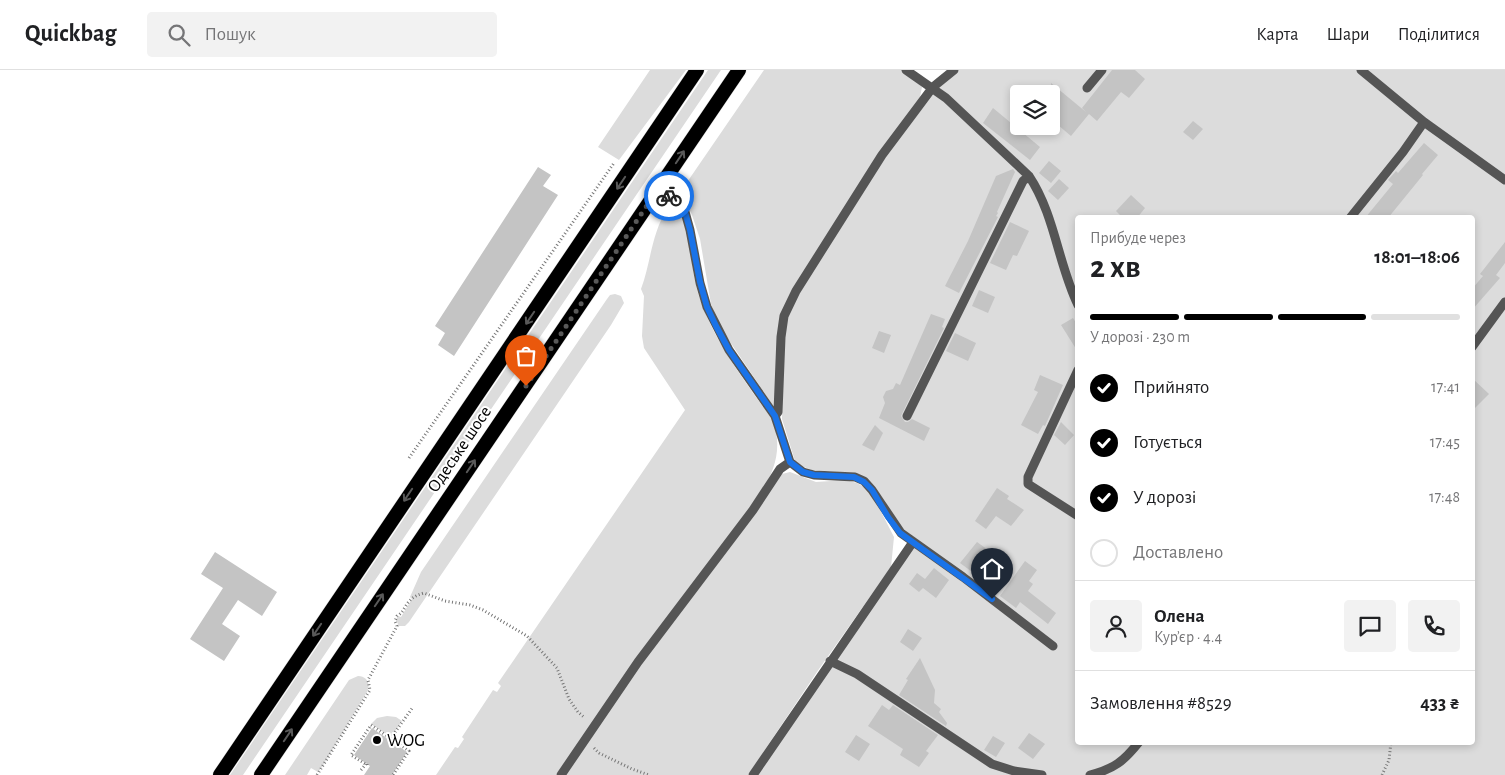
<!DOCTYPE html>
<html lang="uk">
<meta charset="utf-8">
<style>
body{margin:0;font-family:"Alegreya Sans",sans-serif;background:#f2f2f2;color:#202124;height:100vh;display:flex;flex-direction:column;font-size:19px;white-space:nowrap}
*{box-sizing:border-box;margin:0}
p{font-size:16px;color:#757577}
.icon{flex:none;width:28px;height:28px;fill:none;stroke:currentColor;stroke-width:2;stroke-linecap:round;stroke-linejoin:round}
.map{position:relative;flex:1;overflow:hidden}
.panel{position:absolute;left:1075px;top:145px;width:400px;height:530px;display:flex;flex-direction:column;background:#fff;border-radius:5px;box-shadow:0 2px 8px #0003}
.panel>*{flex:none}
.tools{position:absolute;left:1010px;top:15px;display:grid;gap:10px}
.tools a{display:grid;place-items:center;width:50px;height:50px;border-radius:5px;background:#fff;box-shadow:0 2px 8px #0003;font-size:25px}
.pin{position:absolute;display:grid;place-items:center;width:42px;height:42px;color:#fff;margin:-51px -21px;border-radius:50% 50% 50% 0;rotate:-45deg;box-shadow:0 0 5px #0007}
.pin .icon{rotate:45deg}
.courier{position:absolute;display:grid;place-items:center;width:50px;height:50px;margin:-25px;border:4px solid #1a73e8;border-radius:50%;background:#fff;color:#222;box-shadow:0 1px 6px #0007}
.head em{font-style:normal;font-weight:700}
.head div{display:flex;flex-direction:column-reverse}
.head{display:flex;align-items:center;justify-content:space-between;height:85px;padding:0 15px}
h1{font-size:32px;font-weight:700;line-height:38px}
.bar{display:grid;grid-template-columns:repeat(4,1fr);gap:8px 5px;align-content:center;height:60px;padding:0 15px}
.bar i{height:6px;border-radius:4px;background:#e0e0e0}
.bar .selected{background:#000}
.bar p{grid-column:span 4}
.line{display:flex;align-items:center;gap:12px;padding:0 15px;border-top:1px solid #e0e0e0}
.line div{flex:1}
.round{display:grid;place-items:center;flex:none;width:52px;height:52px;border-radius:5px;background:#f2f2f2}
ol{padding:0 15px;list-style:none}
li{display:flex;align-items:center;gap:15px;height:55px}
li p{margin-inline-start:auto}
li .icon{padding:5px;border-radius:50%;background:#000;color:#fff;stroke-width:4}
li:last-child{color:#757577}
li i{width:28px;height:28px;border:2px solid #e0e0e0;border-radius:50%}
header{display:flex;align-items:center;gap:30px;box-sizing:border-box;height:70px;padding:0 25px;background:#fff;border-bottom:1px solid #e0e0e0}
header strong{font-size:24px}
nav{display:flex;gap:28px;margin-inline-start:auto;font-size:18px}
.search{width:350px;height:45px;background:#f2f2f2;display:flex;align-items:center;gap:12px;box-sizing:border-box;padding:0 18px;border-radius:5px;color:#757577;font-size:19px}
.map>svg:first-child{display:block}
</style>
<header>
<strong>Quickbag</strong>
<div class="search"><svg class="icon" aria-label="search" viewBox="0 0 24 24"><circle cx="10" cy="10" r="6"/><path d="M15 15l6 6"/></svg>Пошук</div>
<nav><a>Карта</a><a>Шари</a><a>Поділитися</a></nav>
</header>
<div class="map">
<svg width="1505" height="705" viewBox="0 0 1505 705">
<rect width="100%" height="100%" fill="#fff"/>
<!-- green -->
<path fill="#dcdcdc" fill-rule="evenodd" d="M650 0H686L619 90 598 77Z
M708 0H721L243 705H230Z
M764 0H904L922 17 919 32 783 242 776 340 720 257 711 234 700 169 692 145 681 121Z
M959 0H1505V705H756L918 470 895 453 885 431 876 419 853 403 812 400 804 397 795 391 782 349 783 292 786 251 794 229 886 85 940 16ZM1019 24H1051V56H1019ZM1078 148H1472V672H1078Z
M668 138 681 143C692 168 690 197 698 223 713 271 745 311 774 352 783 386 772 405 755 433L640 586 556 705H436L455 677 458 678 464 669 462 667 493 620 497 622 501 616 498 613 685 340 644 278 642 266 644 226 641 219C651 193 651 163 668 138Z
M615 224 621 226 624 233 611 255 409 552 405 556H399L396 550 398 546 401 547 412 529 410 527 421 502 607 229 610 225Z
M790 402 816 412 846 410 857 413 866 418 873 426 894 467 891 497 819 599 748 705H564L620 623 777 410 782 404Z
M358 606C367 606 371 614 367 622L322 697 318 702 311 698 307 705H285L349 610Z
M387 646 396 647 402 651 391 667 371 654 377 648Z"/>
<!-- building -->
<path fill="#c4c4c4" d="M1112 0H1135L1145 9 1129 28 1121 22 1097 51 1089 44 1071 66 1058 55 1060 53 1051 46V13L1086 42 1082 38Z
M993 38 1040 77 1030 90 983 53Z
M1193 51 1203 59 1193 70 1183 62Z
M1424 73 1438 85 1422 104 1423 105 1388 148H1365L1393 114 1388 110 1396 101 1398 103Z
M1049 91 1061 101 1051 113 1039 103Z
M538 97 551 105 543 116 558 125 454 286 438 275 445 263 435 256Z
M1013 99 1015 102 997 142 998 143 996 146 998 147 959 223 945 216 968 171 996 106Z
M1059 109 1069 118 1058 130 1048 121Z
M1131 125 1145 138 1137 148H1123L1116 141Z
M1010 152 1029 161 1017 186 1013 185 1006 200 990 193Z
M1505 172V193L1496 205 1500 208 1472 240V219L1483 206 1480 204Z
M979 220 995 227 988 243 972 236Z
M931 244 945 249 942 257 944 258 901 346 905 352H908L912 349 930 358 924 371 879 348 885 333 883 327 886 321 893 319 896 313 900 315Z
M1073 248 1078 256V282L1061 255Z
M879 261 891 265 884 283 872 278Z
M955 263 976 273 968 291 946 281Z
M1040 305 1063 315 1045 356 1043 355 1038 364 1021 355 1038 322 1034 320Z
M1472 308 1489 324 1472 341Z
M1061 352 1074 365 1065 375 1054 365Z
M875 355 883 363 874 381 862 375Z
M997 418 1009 426 1007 429 1024 440 1011 456 996 446 986 459 975 451Z
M977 472 991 482 983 494 990 499 983 510 960 493Z
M215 482 277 522 262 546 238 530 222 554 240 566 224 591 190 569 223 518 201 504Z
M1025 491 1037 500 1029 511 1033 514 1028 521 1056 543 1048 554 1020 532 1016 538 1000 526Z
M934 498 949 510 936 528 923 518 919 522 909 514 917 503 925 509Z
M908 559 922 568 913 581 900 572Z
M920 588 935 620 934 633 941 639 939 642 947 653 946 656 899 625 908 610 906 609Z
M882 635 889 640 893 635 938 665 926 681 929 683 919 697 900 685 903 679 868 656Z
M372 658 407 682 392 705H364L370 696 354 685Z
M1029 663 1045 674 1033 689 1018 678Z
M856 665 870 674 859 691 845 682Z
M993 666 1005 673 996 687 984 680Z"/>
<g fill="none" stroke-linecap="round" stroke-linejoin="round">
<defs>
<path id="trunk" d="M220 705 697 0
M261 705 739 0"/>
</defs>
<!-- trunk casing -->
<use href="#trunk" stroke="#dbdbdb" stroke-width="15"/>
<!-- path -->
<path stroke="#777" stroke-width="3" stroke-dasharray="1 2.5" stroke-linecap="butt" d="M409 388 614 93
M391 668 413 637
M594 678 599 683 632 699 649 705
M367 694V695L351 685 371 655 409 681 393 705
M361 700 366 694
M317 705 370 620 368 610 397 556 395 551 397 546C407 541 404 528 424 523L445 531 470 535 483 540 527 566 557 598 569 629 578 642 585 648
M1382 705 1389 690 1391 672"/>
<!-- service -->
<path stroke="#555" stroke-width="9" d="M906 0 946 28 1029 106C1055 145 1058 194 1078 235
M1361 0 1424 52 1505 110
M1087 18 1102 0
M658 119 675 130 685 142 690 160 700 213 707 237 729 280 775 346
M1350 148 1403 82 1424 52
M1472 277 1505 232
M1078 300 1028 407V414L1078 446
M907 346 1023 111 1029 106
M790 392 803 402 814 405 855 407 864 411 872 420 901 463 963 507 1053 576
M830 591 857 604 992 694 1014 701 1042 705
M561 705 638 592 753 440 780 399 790 392 775 346 778 342 781 267 784 246 796 221 882 85 933 17 954 0
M753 705 913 472
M1090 705C1114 699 1124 691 1139 672"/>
<!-- trunk -->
<use href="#trunk" stroke="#000" stroke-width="14"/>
</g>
<!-- one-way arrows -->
<defs><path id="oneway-shaft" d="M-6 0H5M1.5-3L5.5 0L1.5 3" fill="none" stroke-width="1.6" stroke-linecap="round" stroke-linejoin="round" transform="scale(1.25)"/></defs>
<g stroke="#595959">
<use href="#oneway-shaft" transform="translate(680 87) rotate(-56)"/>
<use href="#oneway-shaft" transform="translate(621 113) rotate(124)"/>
<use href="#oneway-shaft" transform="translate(530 248) rotate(124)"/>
<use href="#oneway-shaft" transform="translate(471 396) rotate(-56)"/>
<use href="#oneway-shaft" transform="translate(408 425) rotate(124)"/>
<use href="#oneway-shaft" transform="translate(379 530) rotate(-56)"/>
<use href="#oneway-shaft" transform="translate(317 560) rotate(124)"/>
<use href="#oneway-shaft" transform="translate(288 665) rotate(-56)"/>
</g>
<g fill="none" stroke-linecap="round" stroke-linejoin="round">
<!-- done -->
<path stroke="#595959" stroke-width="5" stroke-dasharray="0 9" d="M526 316 658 119 669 126"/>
<!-- route -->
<path stroke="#1a73e8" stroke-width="6" d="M669 126 675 130 685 142 690 160 700 212 707 237 716 256 729 280 775 346 790 392 803 402 814 405 854 407 864 412 872 420 888 447 900 463 992 529"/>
</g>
<!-- markers -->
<circle fill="#000" stroke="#fff" stroke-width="2" cx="377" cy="670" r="5"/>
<g text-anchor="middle" stroke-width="4" stroke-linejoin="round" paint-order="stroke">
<!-- street labels -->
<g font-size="18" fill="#000" stroke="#fff">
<text transform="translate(459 379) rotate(-56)" y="6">Одеське шосе</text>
</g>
<!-- poi labels -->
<g font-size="18" fill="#000" stroke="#fff" text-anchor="start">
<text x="387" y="676">WOG</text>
</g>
</g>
</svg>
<div class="tools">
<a><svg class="icon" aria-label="layers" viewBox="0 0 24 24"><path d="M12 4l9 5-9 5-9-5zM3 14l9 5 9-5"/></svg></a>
</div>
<div class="pin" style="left:526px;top:316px;background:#ea580c"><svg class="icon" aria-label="bag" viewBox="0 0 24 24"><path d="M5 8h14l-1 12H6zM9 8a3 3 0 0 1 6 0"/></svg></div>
<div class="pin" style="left:992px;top:529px;background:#1f2937"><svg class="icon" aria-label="home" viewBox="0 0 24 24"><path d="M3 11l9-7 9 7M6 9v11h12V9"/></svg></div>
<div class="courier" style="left:669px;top:126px"><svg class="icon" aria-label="bike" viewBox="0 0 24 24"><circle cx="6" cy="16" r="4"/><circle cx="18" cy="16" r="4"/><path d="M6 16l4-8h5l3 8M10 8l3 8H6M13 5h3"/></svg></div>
<section class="panel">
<div class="head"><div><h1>2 хв</h1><p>Прибуде через</p></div><em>18:01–18:06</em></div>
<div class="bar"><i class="selected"></i><i class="selected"></i><i class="selected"></i><i></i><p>У дорозі · 230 m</p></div>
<ol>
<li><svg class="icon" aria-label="check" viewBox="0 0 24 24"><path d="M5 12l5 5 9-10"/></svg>Прийнято<p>17:41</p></li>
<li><svg class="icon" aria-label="check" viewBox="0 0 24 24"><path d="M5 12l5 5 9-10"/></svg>Готується<p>17:45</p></li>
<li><svg class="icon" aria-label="check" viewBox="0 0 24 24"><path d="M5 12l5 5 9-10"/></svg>У дорозі<p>17:48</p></li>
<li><i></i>Доставлено</li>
</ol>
<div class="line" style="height:90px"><a class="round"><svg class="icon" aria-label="person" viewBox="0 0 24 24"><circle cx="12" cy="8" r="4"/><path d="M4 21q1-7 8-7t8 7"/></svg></a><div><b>Олена</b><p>Кур’єр · 4.4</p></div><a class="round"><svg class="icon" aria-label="chat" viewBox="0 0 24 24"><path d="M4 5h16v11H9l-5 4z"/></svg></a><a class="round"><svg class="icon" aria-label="phone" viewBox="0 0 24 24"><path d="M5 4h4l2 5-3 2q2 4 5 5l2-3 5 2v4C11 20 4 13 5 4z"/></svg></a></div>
<div class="line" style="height:65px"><div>Замовлення #8529</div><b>433 ₴</b></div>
</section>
</div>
